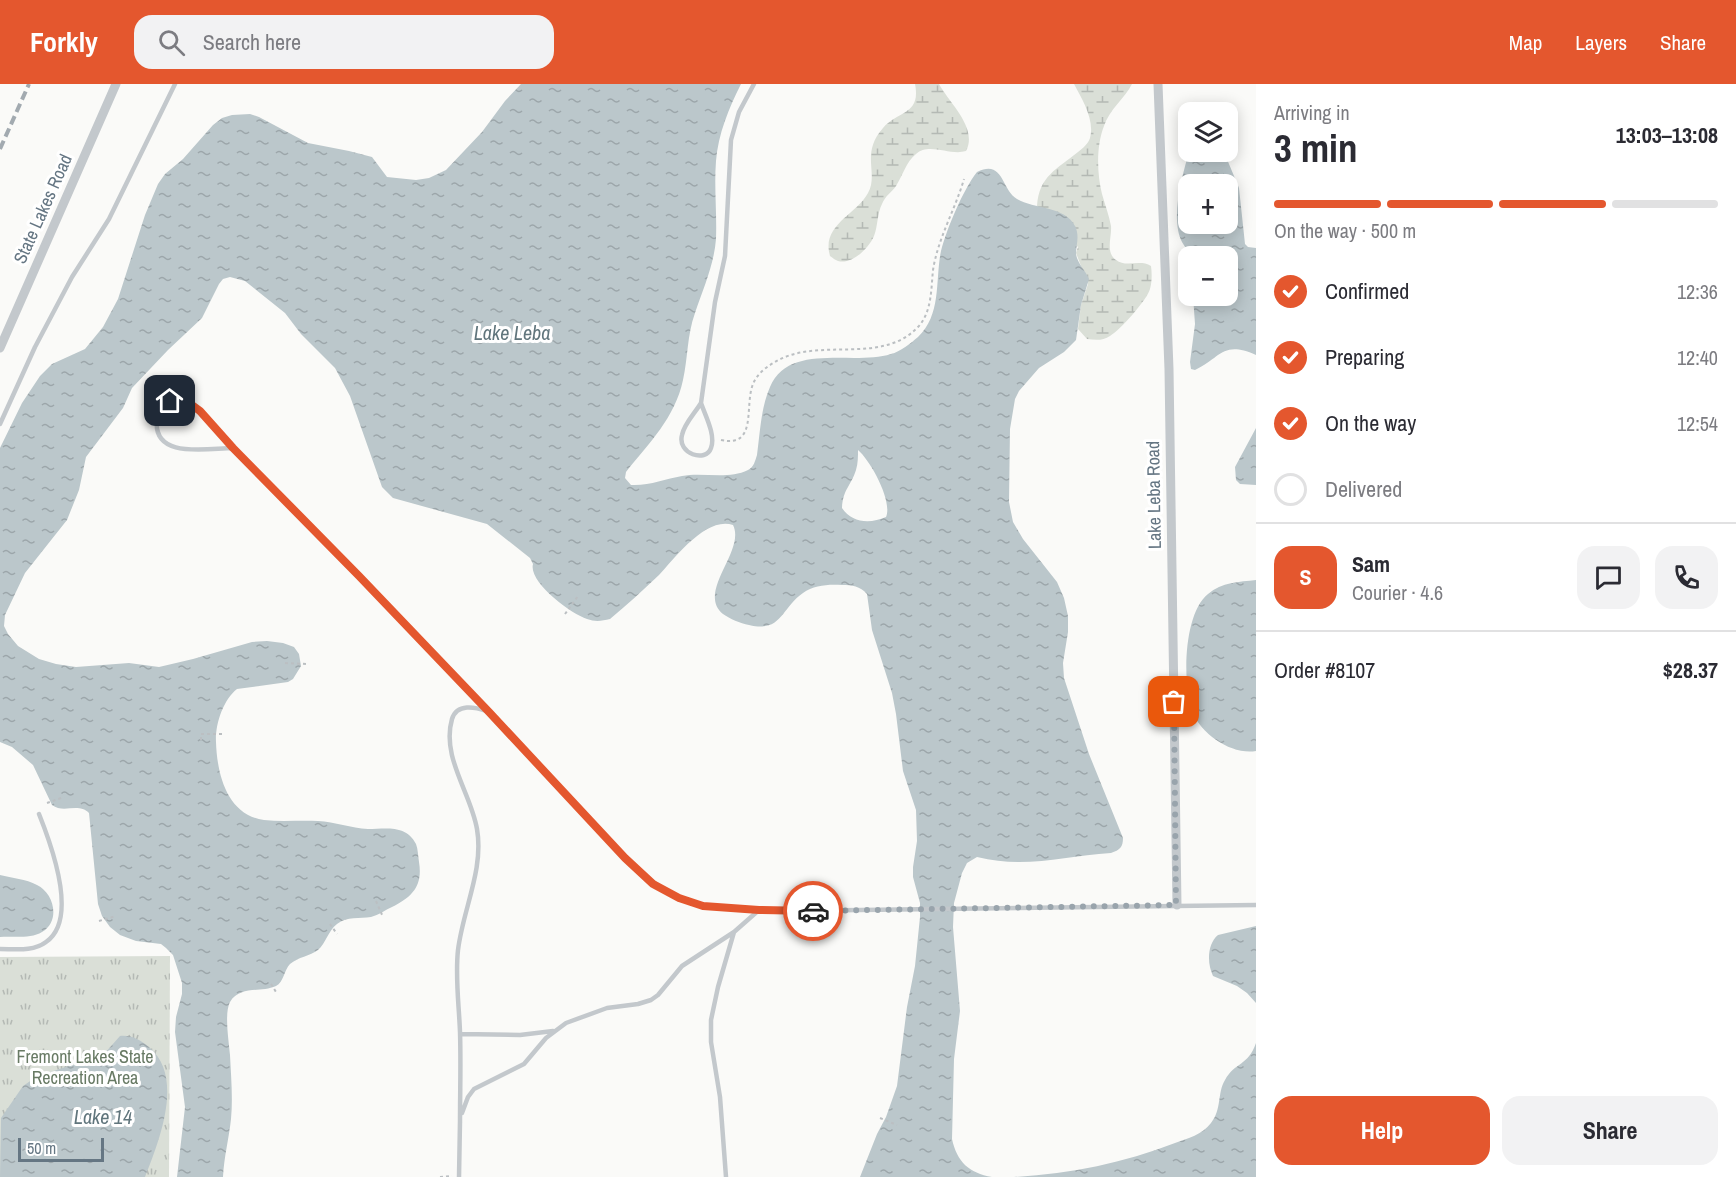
<!DOCTYPE html>
<meta charset="utf-8">
<style>
body{margin:0;font-family:"Archivo Narrow",sans-serif;background:#f2f2f3;color:#2b2b33;height:100vh;display:flex;flex-direction:column;font-size:22px;white-space:nowrap}
*{box-sizing:border-box;margin:0}
p{font-size:20px;color:#7c7c81}
.icon{flex:none;width:33px;height:33px;fill:none;stroke:currentColor;stroke-width:2;stroke-linecap:round;stroke-linejoin:round}
.map{position:relative;flex:1;overflow:hidden}
.sheet{display:flex;flex-direction:column;background:#fff;width:480px}
.sheet>*{flex:none}
.tools{position:absolute;left:1178px;top:18px;display:grid;gap:12px}
.tools a{display:grid;place-items:center;width:60px;height:60px;border-radius:12px;background:#fff;box-shadow:0 3px 15px #0003;font-size:30px}
.scale{position:absolute;left:18px;bottom:15px;width:86px;box-sizing:border-box;padding-left:6px;border:3px solid #657683;border-top:0;font-size:16px;line-height:21px;white-space:nowrap;color:#657683;-webkit-text-stroke:4px #fff;paint-order:stroke}
.pin{position:absolute;display:grid;place-items:center;width:51px;height:51px;color:#fff;margin:-26px;border-radius:12px;box-shadow:0 3px 9px #0006}
.courier{position:absolute;display:grid;place-items:center;width:60px;height:60px;margin:-30px;border:4px solid #e4572e;border-radius:50%;background:#fff;color:#222;box-shadow:0 2px 8px #0007}
.overview em{font-style:normal;font-weight:700}
.overview div{display:flex;flex-direction:column-reverse}
.overview{display:flex;align-items:center;justify-content:space-between;height:102px;padding:0 18px}
h1{font-size:39px;font-weight:700;line-height:45px}
.bar{display:grid;grid-template-columns:repeat(4,1fr);gap:9px 6px;align-content:center;height:72px;padding:0 18px}
.bar i{height:8px;border-radius:4px;background:#e1e1e2}
.bar .current{background:#e4572e}
.bar p{grid-column:span 4}
.line{display:flex;align-items:center;gap:15px;padding:0 18px;border-top:2px solid #e1e1e2}
.line div{flex:1}
.round{display:grid;place-items:center;flex:none;width:63px;height:63px;border-radius:18px;background:#f2f2f3}
ol{padding:0 18px;list-style:none}
li{display:flex;align-items:center;gap:18px;height:66px}
li p{margin-inline-start:auto}
li .icon{padding:6px;border-radius:50%;background:#e4572e;color:#fff;stroke-width:4}
li:last-child{color:#7c7c81}
li i{width:33px;height:33px;border:3px solid #e1e1e2;border-radius:50%}
.primary-button{display:flex;gap:12px;margin-top:auto;padding:12px 18px}
.primary-button a{flex:1;height:69px;border-radius:18px;background:#e4572e;color:#fff;font-size:24px;font-weight:700;line-height:69px;text-align:center}
.primary-button a+a{background:#f2f2f3;color:#2b2b33}
header{display:flex;align-items:center;gap:36px;box-sizing:border-box;height:84px;padding:0 30px;background:#e4572e;color:#fff}
header strong{font-size:28px}
nav{display:flex;gap:33px;margin-inline-start:auto;font-size:21px}
.search{width:420px;height:54px;background:#f2f2f3;display:flex;align-items:center;gap:15px;box-sizing:border-box;padding:0 21px;border-radius:18px;color:#7c7c81;font-size:22px}
main{display:flex;flex:1;min-height:0}
.map>svg:first-child{display:block}
</style>
<header>
<strong>Forkly</strong>
<div class="search"><svg class="icon" aria-label="search" viewBox="0 0 24 24"><circle cx="10" cy="10" r="6"/><path d="M15 15l6 6"/></svg>Search here</div>
<nav><a>Map</a><a>Layers</a><a>Share</a></nav>
</header>
<main>
<div class="map">
<svg width="1256" height="1093" viewBox="0 0 1256 1093">
<defs>
<pattern id="grass-tufts" width="24" height="20" patternUnits="userSpaceOnUse" patternTransform="scale(1.5)"><rect width="24" height="20" fill="#dadfd7"/><path d="M3 7l-1-3M5 7V3M7 7l1-3M15 17l-1-3M17 17v-4M19 17l1-3" fill="none" stroke="#b4b9b4"/></pattern>
<pattern id="wetland-marsh" width="20" height="14" patternUnits="userSpaceOnUse" patternTransform="scale(1.5)"><rect width="20" height="14" fill="#dadfd7"/><path d="M1 5h8M5 5V1M11 12h8M15 12V8" fill="none" stroke="#b4b9b4"/></pattern>
<pattern id="water-ripples" width="26" height="14" patternUnits="userSpaceOnUse" patternTransform="scale(1.5)"><rect width="26" height="14" fill="#bbc7cb"/><path d="M2 4q2-2 4 0t4 0M15 11q2-2 4 0t4 0" fill="none" stroke="#9ca6aa"/></pattern>
</defs>
<rect width="100%" height="100%" fill="#fafaf8"/>
<!-- grass -->
<path fill="url(#grass-tufts)" d="M170 872 169 1093H0V873Z"/>
<!-- wetland -->
<path fill="url(#wetland-marsh)" d="M915 0H939C950 20 978 44 966 67 950 72 929 58 916 70 906 78 903 91 896 102 892 108 885 112 882 120 877 130 878 142 874 152 869 164 852 181 838 177 835 176 833 174 830 172 821 141 856 131 868 109 879 89 860 70 883 44 899 26 921 31 915 0Z
M1074 0H1132C1125 14 1109 26 1104 42 1096 62 1097 90 1102 110 1105 121 1109 131 1111 142 1112 153 1105 168 1116 176 1126 184 1140 175 1151 182 1152 189 1152 198 1150 205 1147 216 1120 246 1110 252 1103 257 1095 256 1087 255L1078 245 1081 221 1088 200 1076 169 1078 163 1037 122C1039 92 1057 85 1078 68 1083 64 1088 60 1090 54 1095 36 1082 15 1074 0Z"/>
<!-- water -->
<path fill="url(#water-ripples)" fill-rule="evenodd" d="M521 0H741C729 24 718 50 716 77 714 103 717 129 716 155 714 181 703 205 695 229 687 251 688 274 683 296 675 334 649 359 626 388L625 394 631 401C649 402 665 395 682 392 703 388 728 396 748 386 754 383 755 377 757 371 760 349 761 323 770 303 789 258 854 282 891 270 900 268 911 259 918 253 942 230 935 196 941 167 947 144 963 106 977 88 1004 75 1001 106 1017 115 1034 125 1065 122 1075 142 1080 152 1076 161 1076 170 1077 179 1086 187 1089 195L1081 221 1076 256 1064 268 1039 284 1019 307 1015 315 1010 345 1009 418 1013 438 1023 455 1057 498 1064 514 1068 532V548L1063 579 1064 594 1089 670 1123 754C1123 763 1120 766 1111 769 1064 772 1025 785 977 773L967 779 962 789 954 819 953 843 960 927 954 975 952 1055C957 1078 969 1089 992 1093H860L877 1050 886 1033 897 1002 907 923 915 882 920 833V819L913 793V783L917 757 916 726 903 687 896 630 892 609 872 546 867 510C860 502 852 501 842 501 829 500 814 501 803 509 781 524 782 549 749 541 740 539 730 535 723 530 696 508 746 467 733 441 706 432 675 474 659 491 643 506 627 521 610 535 602 537 595 538 587 535 571 530 528 498 533 480L530 474 487 440 393 414 382 403 350 312 335 284 301 250 285 229 245 197 230 193 223 195 219 200 202 234 168 266 132 304 123 324 86 373 79 406 67 436 25 489 5 531 4 542 8 550 18 562 39 575 56 580 76 583 129 579 159 583 193 575 252 558 267 557 283 559 294 563 299 570 301 582 293 595 288 598 237 605C223 616 215 641 216 658 217 690 227 731 264 736 282 738 300 736 318 737 335 738 351 744 368 745 385 745 406 740 416 760 418 765 418 772 419 778 423 802 412 813 392 823 385 826 379 831 371 833 360 835 347 832 337 840 328 847 326 859 318 866 310 872 298 873 290 880 284 886 284 898 276 902 261 909 240 901 230 918 224 929 229 958 230 971 231 992 233 1014 231 1035 229 1054 224 1073 223 1093H177L185 1023 175 948 176 933 182 910V899L173 871 166 864 161 860 136 857 120 851 110 843 102 832 98 820 89 729C78 718 64 730 52 721L33 681 12 663 0 658V364L22 319 40 292 52 280 85 265 103 243 118 215 145 131 158 100 165 90 183 75 213 41 222 34 232 31 250 30 259 33 308 59 349 67 372 73 387 93 416 96 429 94 446 86 482 48 505 17ZM858 366C870 376 893 417 886 433 870 440 852 439 842 424 843 405 851 402 856 386 858 379 858 373 858 366Z
M1189 68H1224L1239 104 1245 160 1248 163 1256 164V271C1222 256 1221 274 1195 286L1191 285 1190 278 1195 240 1193 212H1227V172H1195C1190 168 1185 164 1182 158 1170 135 1182 92 1189 68ZM1188 100H1227V140H1188Z
M1256 344V401L1240 400 1236 396 1235 383Z
M1256 496V667C1232 671 1202 651 1193 629 1182 601 1183 530 1208 510 1222 498 1239 498 1256 496Z
M0 791C12 794 26 795 37 801 54 809 61 837 42 848 31 855 13 852 0 853Z
M1256 842V919L1247 909 1237 902 1213 892C1207 880 1207 860 1218 851Z
M120 952C132 951 140 956 149 963 185 993 159 1057 145 1093H0L1 1034 23 1002 36 993 104 970Z
M1256 959V1093H1014C1070 1090 1123 1079 1175 1059 1188 1054 1202 1051 1211 1039 1222 1025 1217 1009 1225 996 1235 978 1248 982 1256 959Z"/>
<g fill="none" stroke-linecap="round" stroke-linejoin="round">
<!-- path -->
<path stroke="#bbbfc2" stroke-width="2" stroke-dasharray="3 3" stroke-linecap="butt" d="M721 356C758 364 744 322 753 300 757 290 766 283 775 278 818 252 881 282 918 243 932 228 931 205 933 186 938 154 955 126 964 95
M565 530 578 512
M285 579 306 580
M201 656V650H222
M47 719 64 713
M376 817 383 833
M99 837 116 832
M330 840 337 850
M271 900 276 908
M880 1034 897 1041
M440 1093 452 1092"/>
<!-- lane -->
<path stroke="#c3c8cc" stroke-width="4.5" d="M175 315 185 316 193 321 233 364C208 364 152 376 157 335 159 325 166 318 175 315Z
M701 319 715 218 725 172 731 56 739 28 754 0
M701 319C705 331 716 351 711 364 706 379 677 370 682 351 684 340 695 329 701 319Z
M0 340 35 263 72 193 109 135 175 0
M233 364 359 492 633 782C683 827 718 825 781 827L1256 821
M0 865C15 865 33 868 46 858 79 835 51 760 39 730
M460 950 520 951 553 947
M462 1029 468 1013 474 1005 524 980 546 954 566 939 607 924 638 920 651 916 658 911 682 882 734 848
M460 1039C460 1009 461 978 460 948 459 921 455 893 458 866 463 825 484 786 477 745 471 709 441 673 452 635 457 619 475 623 487 627
M459 1093 460 1037
M726 1093 720 1013 711 958V936L718 903 734 848 759 826"/>
<!-- street -->
<path stroke="#c3c8cc" stroke-width="9" d="M1158 0 1169 285 1177 821
M0 264 116 0"/>
<!-- rail -->
<path stroke="#a2aab0" stroke-width="4" stroke-dasharray="9 4.5" stroke-linecap="butt" d="M0 65 29 0"/>
</g>
<g fill="none" stroke-linecap="round" stroke-linejoin="round">
<!-- done -->
<path stroke="#99a4ac" stroke-width="6" stroke-dasharray="0 10.8" d="M813 827 1176 821 1174 618"/>
<!-- route -->
<path stroke="#e4572e" stroke-width="8" d="M170 317 175 315 185 316 200 327 233 364 359 492 489 628 625 774 653 800 679 814 703 822 759 826 813 827"/>
</g>
<g text-anchor="middle" stroke-width="6" stroke-linejoin="round" paint-order="stroke">
<!-- street labels -->
<g font-size="18" fill="#657683" stroke="#fff">
<text transform="translate(43 125) rotate(-66)" y="6">State Lakes Road</text>
<text transform="translate(1154 411) rotate(-91)" y="6">Lake Leba Road</text>
</g>
<!-- park labels -->
<g font-size="18" fill="#687a64" stroke="#fff">
<text x="85" y="979">Fremont Lakes State<tspan x="85" dy="21">Recreation Area</tspan></text>
</g>
<!-- water labels -->
<g font-size="20" font-style="italic" fill="#60757c" stroke="#fff">
<text x="512" y="256">Lake Leba</text>
<text x="103" y="1040">Lake 14</text>
</g>
</g>
</svg>
<div class="tools">
<a><svg class="icon" aria-label="layers" viewBox="0 0 24 24"><path d="M12 4l9 5-9 5-9-5zM3 14l9 5 9-5"/></svg></a>
<a>+</a>
<a>−</a>
</div>
<div class="scale">50 m</div>
<div class="pin" style="left:1174px;top:618px;background:#ea580c"><svg class="icon" aria-label="bag" viewBox="0 0 24 24"><path d="M5 8h14l-1 12H6zM9 8a3 3 0 0 1 6 0"/></svg></div>
<div class="pin" style="left:170px;top:317px;background:#1f2937"><svg class="icon" aria-label="home" viewBox="0 0 24 24"><path d="M3 11l9-7 9 7M6 9v11h12V9"/></svg></div>
<div class="courier" style="left:813px;top:827px"><svg class="icon" aria-label="car" viewBox="0 0 24 24"><path d="M5 17H2v-5l4-1 3-4h7l3 4 3 1v5h-3M9 17h6M6 11h13"/><circle cx="7" cy="17" r="2"/><circle cx="17" cy="17" r="2"/></svg></div>
</div>
<section class="sheet">
<div class="overview"><div><h1>3 min</h1><p>Arriving in</p></div><em>13:03–13:08</em></div>
<div class="bar"><i class="current"></i><i class="current"></i><i class="current"></i><i></i><p>On the way · 500 m</p></div>
<ol>
<li><svg class="icon" aria-label="check" viewBox="0 0 24 24"><path d="M5 12l5 5 9-10"/></svg>Confirmed<p>12:36</p></li>
<li><svg class="icon" aria-label="check" viewBox="0 0 24 24"><path d="M5 12l5 5 9-10"/></svg>Preparing<p>12:40</p></li>
<li><svg class="icon" aria-label="check" viewBox="0 0 24 24"><path d="M5 12l5 5 9-10"/></svg>On the way<p>12:54</p></li>
<li><i></i>Delivered</li>
</ol>
<div class="line" style="height:108px"><b class="round" style="background:#e4572e;color:#fff">S</b><div><b>Sam</b><p>Courier · 4.6</p></div><a class="round"><svg class="icon" aria-label="chat" viewBox="0 0 24 24"><path d="M4 5h16v11H9l-5 4z"/></svg></a><a class="round"><svg class="icon" aria-label="phone" viewBox="0 0 24 24"><path d="M5 4h4l2 5-3 2q2 4 5 5l2-3 5 2v4C11 20 4 13 5 4z"/></svg></a></div>
<div class="line" style="height:78px"><div>Order #8107</div><b>$28.37</b></div>
<div class="primary-button"><a>Help</a><a>Share</a></div>
</section>
</main>
